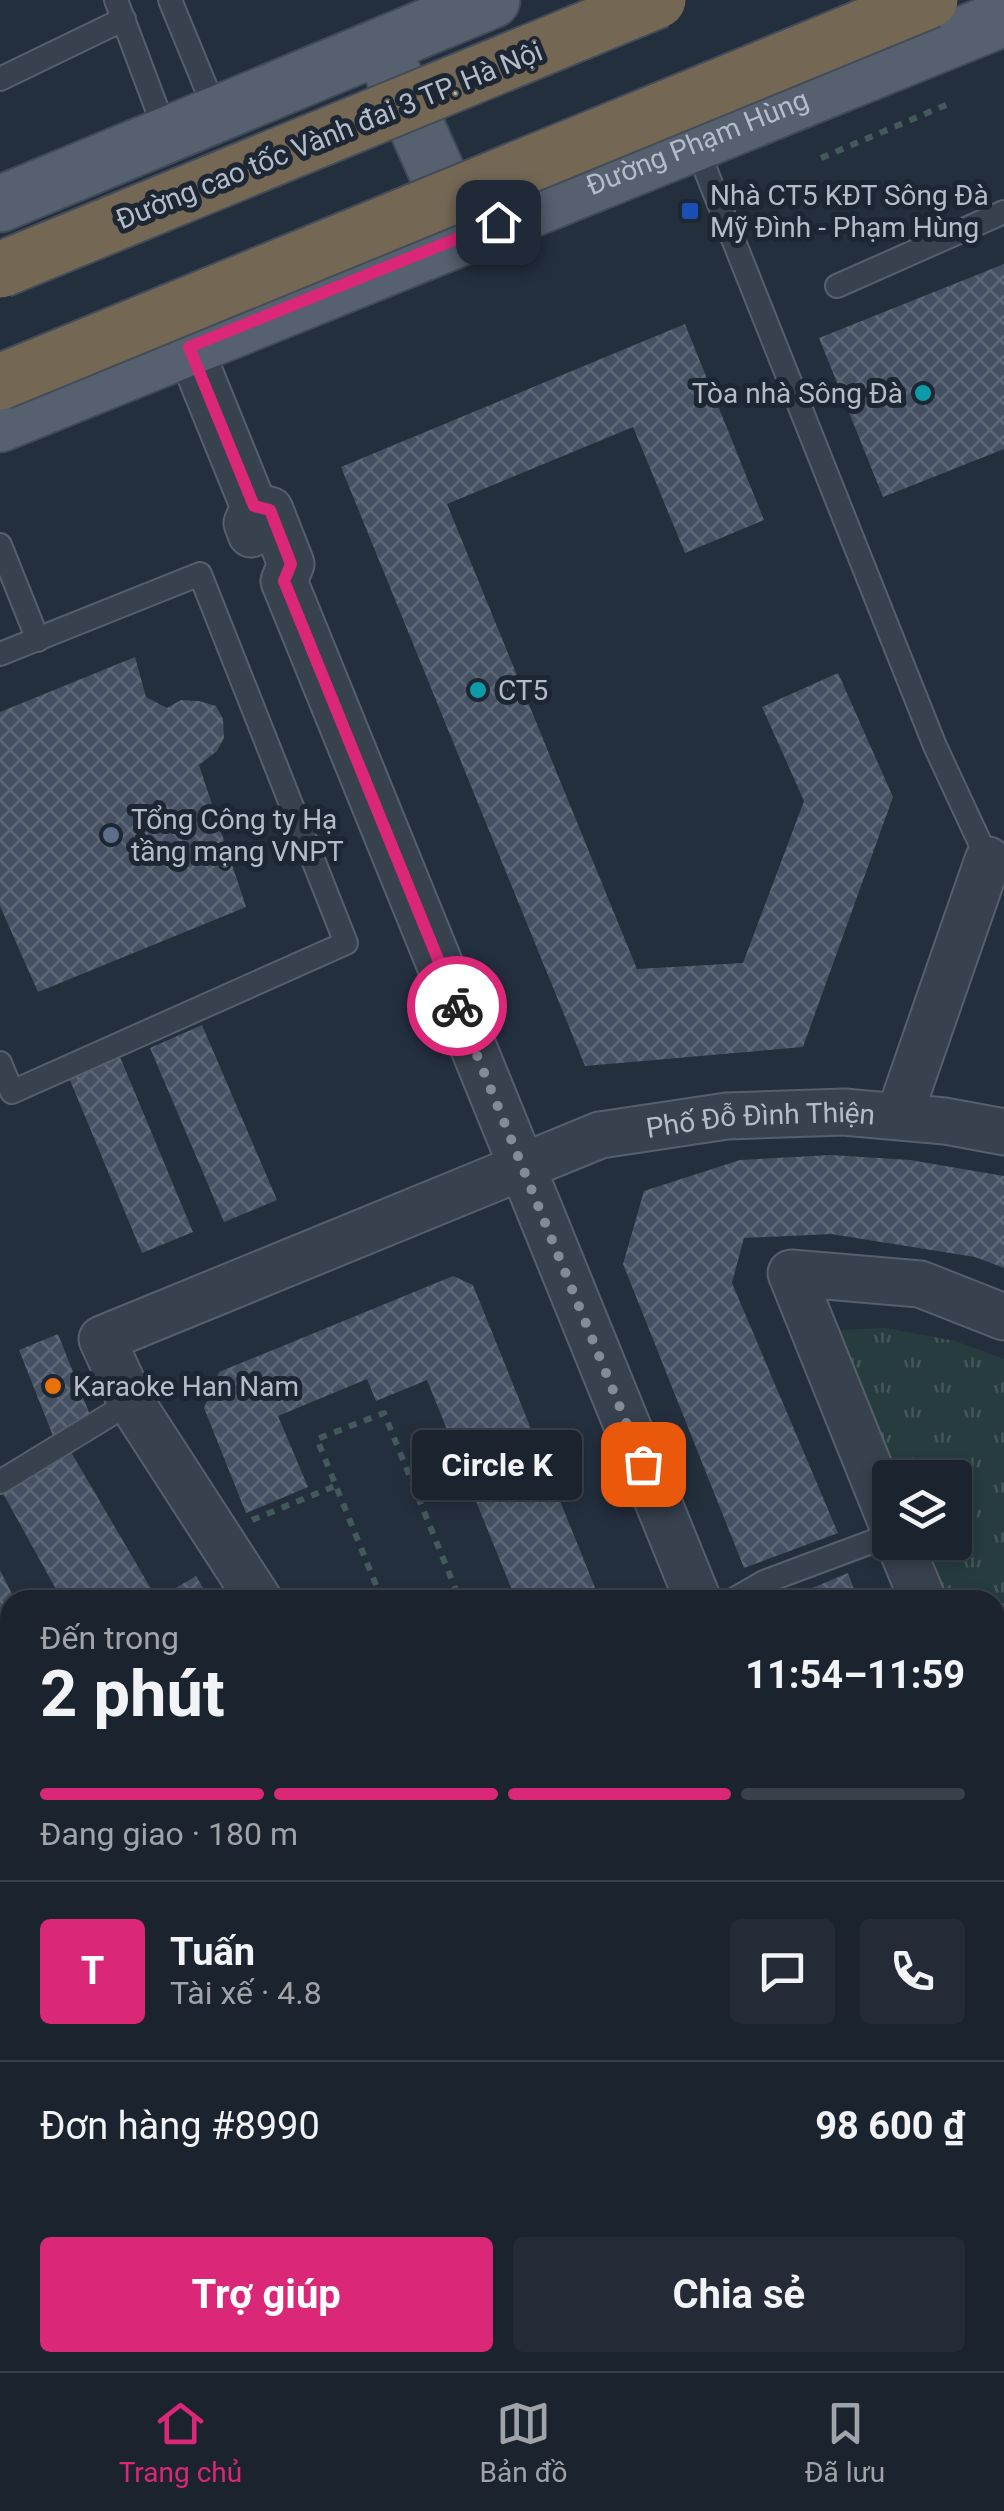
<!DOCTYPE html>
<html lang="vi">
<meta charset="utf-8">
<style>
body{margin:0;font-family:Roboto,sans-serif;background:#242b36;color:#f1f3f6;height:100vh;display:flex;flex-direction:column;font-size:38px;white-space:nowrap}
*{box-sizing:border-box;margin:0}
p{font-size:32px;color:#a0a4aa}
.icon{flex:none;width:55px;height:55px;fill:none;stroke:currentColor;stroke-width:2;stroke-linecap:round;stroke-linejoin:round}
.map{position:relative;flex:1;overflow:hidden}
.side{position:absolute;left:0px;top:1590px;width:1005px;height:782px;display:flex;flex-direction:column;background:#1b232e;border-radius:30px 30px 0 0;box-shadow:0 5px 15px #0003,0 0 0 2px #39404a}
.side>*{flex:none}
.fabs{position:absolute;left:872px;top:1460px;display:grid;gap:20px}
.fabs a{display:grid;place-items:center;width:100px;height:100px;border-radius:10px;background:#1b232e;box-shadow:0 5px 15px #0003,0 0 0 2px #39404a;font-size:50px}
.pin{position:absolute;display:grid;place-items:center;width:85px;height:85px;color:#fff;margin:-42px;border-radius:20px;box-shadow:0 5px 15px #0006}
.courier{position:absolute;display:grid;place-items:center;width:100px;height:100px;margin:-50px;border:8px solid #db2777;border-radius:50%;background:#fff;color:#222;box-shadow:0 2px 12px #0007}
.bubble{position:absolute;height:70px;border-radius:10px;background:#1b232e;box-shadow:0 5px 15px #0003,0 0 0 2px #39404a;font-size:32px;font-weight:700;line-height:70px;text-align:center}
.summary em{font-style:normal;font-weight:700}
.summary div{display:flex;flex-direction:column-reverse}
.summary{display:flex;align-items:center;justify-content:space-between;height:170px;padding:0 40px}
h1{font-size:65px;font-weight:700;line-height:75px}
.bar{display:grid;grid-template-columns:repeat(4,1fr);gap:15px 10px;align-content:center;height:120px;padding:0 40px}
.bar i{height:12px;border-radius:8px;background:#39404a}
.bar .current{background:#db2777}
.bar p{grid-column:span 4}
.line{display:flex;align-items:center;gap:25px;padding:0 40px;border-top:2px solid #39404a}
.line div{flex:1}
.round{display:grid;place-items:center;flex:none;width:105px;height:105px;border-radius:10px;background:#242b36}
.cta{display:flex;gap:20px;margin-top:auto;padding:20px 40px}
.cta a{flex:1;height:115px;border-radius:10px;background:#db2777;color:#fff;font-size:40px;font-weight:700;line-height:115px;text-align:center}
.cta a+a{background:#242b36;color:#f1f3f6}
.dock{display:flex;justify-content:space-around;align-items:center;height:140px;border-top:2px solid #39404a;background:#1b232e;font-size:28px;color:#a0a4aa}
.dock a{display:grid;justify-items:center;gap:5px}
.dock .current{color:#db2777}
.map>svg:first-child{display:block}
</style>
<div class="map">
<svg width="1004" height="2371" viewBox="0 0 1004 2371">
<defs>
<pattern id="park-tufts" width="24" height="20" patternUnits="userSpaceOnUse" patternTransform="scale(2.5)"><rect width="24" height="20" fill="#263c3f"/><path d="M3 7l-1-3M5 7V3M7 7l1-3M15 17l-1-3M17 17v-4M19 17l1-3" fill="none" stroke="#435659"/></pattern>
<pattern id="building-cross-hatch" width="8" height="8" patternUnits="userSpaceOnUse" patternTransform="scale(2.5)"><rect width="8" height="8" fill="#455162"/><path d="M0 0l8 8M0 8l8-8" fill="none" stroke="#5d6877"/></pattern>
</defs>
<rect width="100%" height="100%" fill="#242f3e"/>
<!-- park -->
<path fill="url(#park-tufts)" d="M886 1328 955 1341 1004 1359V1628L995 1631V1600H923L899 1543 955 1542V1478H890L818 1331Z"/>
<!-- building -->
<path fill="url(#building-cross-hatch)" d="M1004 264V449L883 497 819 338Z
M685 324 764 520 685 553 633 427 447 504 637 969 743 963 804 801 762 707 838 673 893 797 803 1047 585 1066 341 467Z
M135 657 146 697 167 708 181 700 199 701 216 706 223 719 224 738 217 751 199 765 246 907 38 992 0 906V712Z
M202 1025 277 1200 224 1222 150 1048Z
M120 1057 193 1232 142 1253 69 1078Z
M831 1155 910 1160 1004 1176V1268L975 1257 831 1234 744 1238 732 1283 838 1533 744 1568 623 1264 644 1191 740 1160Z
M453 1276 473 1285 600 1600H516L427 1380 376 1401 367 1379 278 1416 308 1487 246 1513 204 1408 219 1372Z
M58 1334 92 1420 53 1436 19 1350Z
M71 1452 157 1599 196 1576 210 1600H62L0 1488Z
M0 1570 15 1600H10V1649L0 1654Z
M848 1573 858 1600H784Z
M995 1944 1004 1966V2195L995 2174Z
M381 2362H663L664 2371H382Z
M818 2362H931L934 2371H822Z"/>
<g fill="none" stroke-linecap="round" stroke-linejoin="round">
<defs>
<path id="service" d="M116 0 166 133
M170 0 216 112
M0 79 124 19
M694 141 935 746 988 860 997 857
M837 286 1004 212
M0 545 38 640
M0 654 200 574 346 943 12 1092 0 1063
M0 1482 131 1402
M733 1600 764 1582 890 1535
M1 1741 10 1754
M0 2054 10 2049
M123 2362 125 2371
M324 2362 327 2371"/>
<g id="minor">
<path d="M189 347 254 507 247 523 251 534"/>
<path d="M254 507 270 510 291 564 284 581 698 1600"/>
<path d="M899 1116 988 860"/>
<path d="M890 1519 791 1273 920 1284 1004 1317"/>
<path d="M899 1542 923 1600"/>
<path id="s1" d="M259 1600 131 1402 102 1339 600 1135 727 1116 844 1112 945 1121 1004 1132"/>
<path d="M995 1631 1004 1628"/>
<path d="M995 1785 1004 1808"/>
<path d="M995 2311 1004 2333"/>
<path d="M743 2362 746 2371"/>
</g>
<g id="primary">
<path d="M386 58 465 235"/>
<path d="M0 204 492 0"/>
<path id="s2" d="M0 424 1004 18"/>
</g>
</defs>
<!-- service casing -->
<use href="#service" stroke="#565f6c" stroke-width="26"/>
<!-- minor casing -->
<use href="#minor" stroke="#565f6c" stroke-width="49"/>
<!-- primary casing -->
<use href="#primary" stroke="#414a57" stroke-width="59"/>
<!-- path -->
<path stroke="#44595c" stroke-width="6" stroke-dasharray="8 8" stroke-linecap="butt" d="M821 158 953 102
M252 1520 335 1486
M382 1600 317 1439 384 1413 460 1600"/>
<!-- service -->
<use href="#service" stroke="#38414e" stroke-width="22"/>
<!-- minor -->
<use href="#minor" stroke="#38414e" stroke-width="45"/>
<!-- primary -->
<use href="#primary" stroke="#56606e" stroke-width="55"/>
<defs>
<path id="motorway-bridge" d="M0 270 658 0
M0 382 930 0"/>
</defs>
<!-- motorway-bridge casing -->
<use href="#motorway-bridge" stroke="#434c59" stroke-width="59" stroke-linecap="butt"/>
<!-- motorway-bridge -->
<use href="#motorway-bridge" stroke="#746855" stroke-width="55"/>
</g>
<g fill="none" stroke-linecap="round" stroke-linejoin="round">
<!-- done -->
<path stroke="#828b98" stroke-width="10" stroke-dasharray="0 18" d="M457 1006 643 1464"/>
<!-- route -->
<path stroke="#db2777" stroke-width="12" d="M457 1006 284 581 291 564 270 510 254 506 189 347 498 222"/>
</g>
<!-- markers -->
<rect fill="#1a4fb4" stroke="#1d2633" stroke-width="4" x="680" y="201" width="20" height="20" rx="5"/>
<g fill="#0f9aa8" stroke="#1d2633" stroke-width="4">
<circle cx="923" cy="393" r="10"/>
<circle cx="478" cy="690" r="10"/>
</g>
<circle fill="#5c6f8a" stroke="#1d2633" stroke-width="4" cx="111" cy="835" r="10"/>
<circle fill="#e8710a" stroke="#1d2633" stroke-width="4" cx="53" cy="1386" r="10"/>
<g text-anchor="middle" stroke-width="10" stroke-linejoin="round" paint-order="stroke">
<!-- street labels -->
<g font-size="28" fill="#b4bcc9" stroke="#1d2633">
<text transform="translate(329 135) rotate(-22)" y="10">Đường cao tốc Vành đai 3 TP. Hà Nội</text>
<text dy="10" stroke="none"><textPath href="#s2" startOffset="752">Đường Phạm Hùng</textPath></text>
<text dy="10" stroke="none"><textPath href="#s1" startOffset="1005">Phố Đỗ Đình Thiện</textPath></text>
</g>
<!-- poi labels -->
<g font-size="28" fill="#b4bcc9" stroke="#1d2633" text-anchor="start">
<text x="710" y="205">Nhà CT5 KĐT Sông Đà<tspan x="710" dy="32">Mỹ Đình - Phạm Hùng</tspan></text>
<text x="903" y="403" text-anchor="end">Tòa nhà Sông Đà</text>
<text x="498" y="700">CT5</text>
<text x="131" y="829">Tổng Công ty Hạ<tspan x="131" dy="32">tầng mạng VNPT</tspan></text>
<text x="73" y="1396">Karaoke Han Nam</text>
</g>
</g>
</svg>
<div class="fabs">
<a><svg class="icon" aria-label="layers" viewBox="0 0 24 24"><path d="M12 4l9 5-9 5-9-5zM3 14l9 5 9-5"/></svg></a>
</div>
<div class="pin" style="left:643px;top:1464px;background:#ea580c"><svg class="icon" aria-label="bag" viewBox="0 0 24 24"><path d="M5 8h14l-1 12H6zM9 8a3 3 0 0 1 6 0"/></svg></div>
<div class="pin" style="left:498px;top:222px;background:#1f2937"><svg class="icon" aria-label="home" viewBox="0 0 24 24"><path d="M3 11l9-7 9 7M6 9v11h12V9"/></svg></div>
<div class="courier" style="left:457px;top:1006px"><svg class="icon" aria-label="bike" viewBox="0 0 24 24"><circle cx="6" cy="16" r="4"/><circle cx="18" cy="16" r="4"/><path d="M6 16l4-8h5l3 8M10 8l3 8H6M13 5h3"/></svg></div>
<div class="bubble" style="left:412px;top:1430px;width:170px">Circle K</div>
<section class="side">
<div class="summary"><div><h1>2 phút</h1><p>Đến trong</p></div><em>11:54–11:59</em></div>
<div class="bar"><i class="current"></i><i class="current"></i><i class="current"></i><i></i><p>Đang giao · 180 m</p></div>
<div class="line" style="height:180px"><b class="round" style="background:#db2777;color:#fff">T</b><div><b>Tuấn</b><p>Tài xế · 4.8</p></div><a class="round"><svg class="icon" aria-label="chat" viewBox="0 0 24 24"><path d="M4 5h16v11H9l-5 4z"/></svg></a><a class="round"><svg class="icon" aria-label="phone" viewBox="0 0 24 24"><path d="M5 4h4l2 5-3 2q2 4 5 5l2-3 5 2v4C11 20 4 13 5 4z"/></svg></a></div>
<div class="line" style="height:130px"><div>Đơn hàng #8990</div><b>98 600 ₫</b></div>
<div class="cta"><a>Trợ giúp</a><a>Chia sẻ</a></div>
</section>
</div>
<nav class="dock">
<a class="current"><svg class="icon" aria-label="home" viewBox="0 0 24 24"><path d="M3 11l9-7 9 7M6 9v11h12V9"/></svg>Trang chủ</a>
<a><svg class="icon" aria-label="map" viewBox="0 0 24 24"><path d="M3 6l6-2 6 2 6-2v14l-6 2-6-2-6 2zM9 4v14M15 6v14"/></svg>Bản đồ</a>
<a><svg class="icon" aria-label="saved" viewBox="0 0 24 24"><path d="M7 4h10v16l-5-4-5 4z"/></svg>Đã lưu</a>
</nav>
